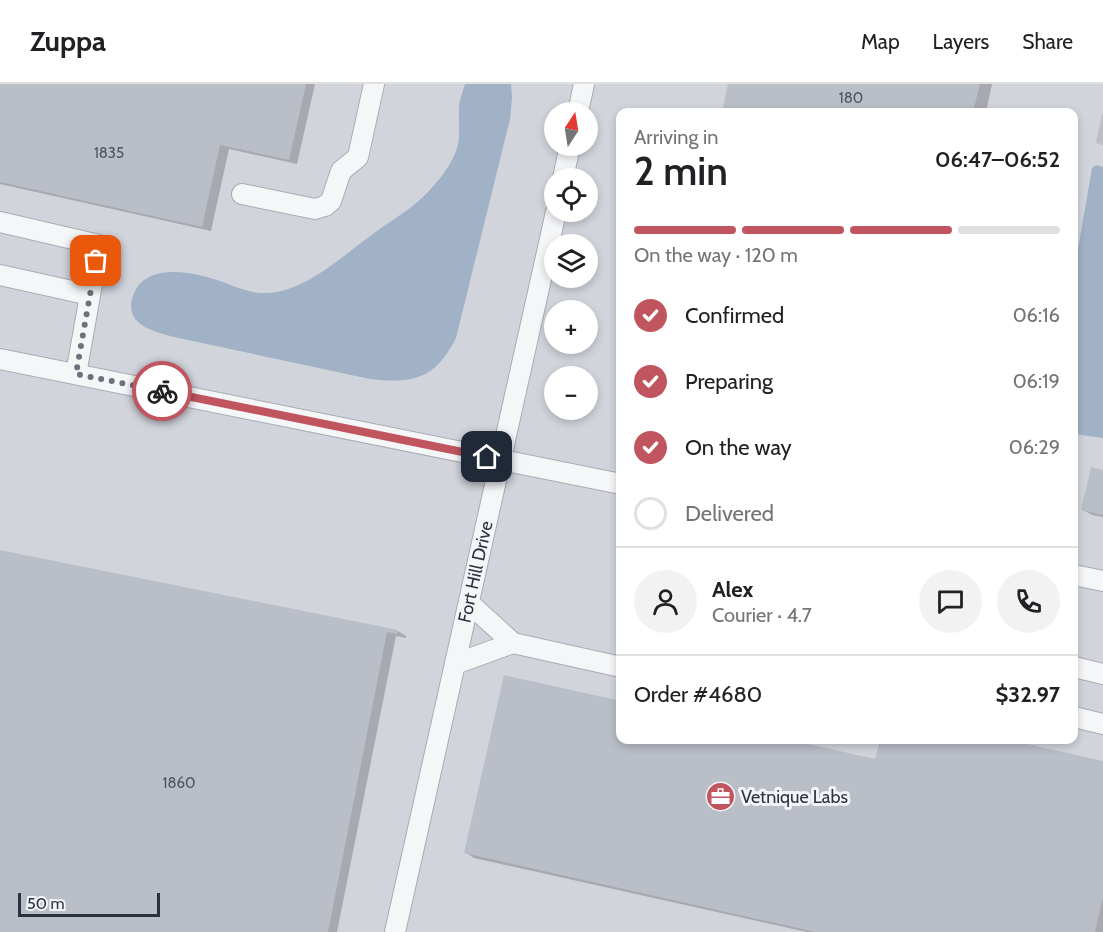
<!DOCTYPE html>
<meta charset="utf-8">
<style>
body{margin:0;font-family:Cabin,sans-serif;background:#f2f2f2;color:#202124;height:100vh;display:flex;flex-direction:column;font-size:22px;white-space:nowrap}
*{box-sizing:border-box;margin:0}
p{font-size:20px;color:#757577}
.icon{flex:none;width:33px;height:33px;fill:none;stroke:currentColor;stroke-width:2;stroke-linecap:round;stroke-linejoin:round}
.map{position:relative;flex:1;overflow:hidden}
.details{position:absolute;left:616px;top:24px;width:462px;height:636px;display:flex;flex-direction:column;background:#fff;border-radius:12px;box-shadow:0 3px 9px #0003}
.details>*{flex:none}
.needle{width:39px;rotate:12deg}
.fabs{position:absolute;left:544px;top:18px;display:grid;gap:12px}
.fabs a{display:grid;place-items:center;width:54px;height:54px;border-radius:50%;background:#fff;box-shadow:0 3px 9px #0003;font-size:30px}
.scale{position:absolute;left:18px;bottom:15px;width:142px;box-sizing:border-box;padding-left:6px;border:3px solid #2c3240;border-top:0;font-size:16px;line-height:21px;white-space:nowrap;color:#2c3240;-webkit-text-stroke:4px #f2f4f7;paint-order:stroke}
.pin{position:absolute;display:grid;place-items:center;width:51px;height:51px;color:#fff;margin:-26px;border-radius:12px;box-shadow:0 3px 9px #0006}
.courier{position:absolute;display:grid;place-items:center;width:60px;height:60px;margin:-30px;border:4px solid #c1555f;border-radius:50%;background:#fff;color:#222;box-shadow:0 2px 8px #0007}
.summary em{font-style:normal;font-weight:600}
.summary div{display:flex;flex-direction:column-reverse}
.summary{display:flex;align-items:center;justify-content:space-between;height:102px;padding:0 18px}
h1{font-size:39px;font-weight:600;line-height:45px}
.bar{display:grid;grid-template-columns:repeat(4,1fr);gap:9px 6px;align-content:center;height:72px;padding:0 18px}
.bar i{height:8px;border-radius:4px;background:#e0e0e0}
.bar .active{background:#c1555f}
.bar p{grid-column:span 4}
.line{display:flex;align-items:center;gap:15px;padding:0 18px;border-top:2px solid #e0e0e0}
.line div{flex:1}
.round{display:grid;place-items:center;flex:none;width:63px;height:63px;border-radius:32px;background:#f2f2f2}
ol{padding:0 18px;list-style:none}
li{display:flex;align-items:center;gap:18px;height:66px}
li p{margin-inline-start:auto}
li .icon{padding:6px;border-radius:50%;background:#c1555f;color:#fff;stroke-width:4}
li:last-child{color:#757577}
li i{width:33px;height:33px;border:3px solid #e0e0e0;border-radius:50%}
header{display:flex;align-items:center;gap:36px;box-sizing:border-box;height:84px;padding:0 30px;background:#fff;border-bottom:2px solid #e0e0e0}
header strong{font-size:28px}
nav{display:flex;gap:33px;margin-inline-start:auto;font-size:21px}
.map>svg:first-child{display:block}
</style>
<header>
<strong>Zuppa</strong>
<nav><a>Map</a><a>Layers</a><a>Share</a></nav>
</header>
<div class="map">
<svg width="1103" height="848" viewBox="0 0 1103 848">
<rect width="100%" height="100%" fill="#e3e5e9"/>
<!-- built -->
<path fill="#d1d4db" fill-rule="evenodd" d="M0 0H1103V848H0ZM555 28H588V62H555ZM621 28H1074V656H621ZM555 94H588V128H555ZM555 160H588V194H555ZM555 226H588V260H555ZM555 292H588V326H555Z"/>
<!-- water -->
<path fill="#a1b1c6" d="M465 0H511L512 14 510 35 456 254C435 295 414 300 370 295L174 253C151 247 120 239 135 207 148 181 187 187 210 194 230 199 246 210 267 209 306 208 346 169 377 147 392 136 411 125 424 112 436 100 447 87 454 72 462 56 458 39 459 22 460 15 463 7 465 0Z
M1096 81 1103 83V354L1074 350V188L1091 90 1092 84Z"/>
<!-- shadow -->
<path fill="#0003" d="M0 0H315L297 80 229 65 211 147 0 100Z
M730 0H992L986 28H723Z
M1103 388V433L1092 431 1083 426Z
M0 467 398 547 406 552V554L396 552 337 848H0Z
M621 619V656H783L876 676 881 656H1002L1103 678V848H807L474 774 466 769Z"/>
<!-- building -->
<path fill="#babec6" d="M0 0H306L289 76 220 61 202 143 0 98Z
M728 0H980L973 28H722Z
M1102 30H1103V61L1096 59Z
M1091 383 1103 386V431L1081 426Z
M0 466 398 546 397 550 387 548 328 848H0Z
M504 591 621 617V656H790L875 675 880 656H1009L1103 677V813L1095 848H815L464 769Z"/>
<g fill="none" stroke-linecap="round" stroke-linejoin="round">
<defs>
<g id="minor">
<path d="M578 28 584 0"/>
<path d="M563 94 570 62"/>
<path d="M242 110 315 125 325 122 331 117 341 87 358 73 374 0"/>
<path d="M0 138 99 161 76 290"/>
<path d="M0 191 90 211"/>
<path d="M0 275 621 400"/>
<path d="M1074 491 1103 497"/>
<path d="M469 519 513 559 621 583"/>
<path d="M455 580 513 559"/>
<path d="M1074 583 1103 590"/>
<path d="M1074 633 1103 640"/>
<path id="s1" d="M395 848 556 128"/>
</g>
</defs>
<!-- minor casing -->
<use href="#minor" stroke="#a8acb3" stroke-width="22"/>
<!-- minor -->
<use href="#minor" stroke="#f5f6f8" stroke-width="20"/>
</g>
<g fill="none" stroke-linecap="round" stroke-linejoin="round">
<!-- done -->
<path stroke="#6c717b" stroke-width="6" stroke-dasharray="0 10.8" d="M96 177 76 290 162 307"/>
<!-- route -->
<path stroke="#c1555f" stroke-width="8" d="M162 307 487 373"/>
</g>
<!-- icons -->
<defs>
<symbol id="office-disc" viewBox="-11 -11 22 22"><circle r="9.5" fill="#c1555f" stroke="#f2f4f7"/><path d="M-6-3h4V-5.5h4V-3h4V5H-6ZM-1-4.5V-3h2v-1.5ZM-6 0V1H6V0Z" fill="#fff"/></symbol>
</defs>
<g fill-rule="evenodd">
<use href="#office-disc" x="704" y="696" width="33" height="33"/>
</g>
<g text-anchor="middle" stroke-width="6" stroke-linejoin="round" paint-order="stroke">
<!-- number labels -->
<g font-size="15" fill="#505562">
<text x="851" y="19">180</text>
<text x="109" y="74">1835</text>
<text x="179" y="704">1860</text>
</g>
<!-- street labels -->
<g font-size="18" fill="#2c3240" stroke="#f2f4f7">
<text dy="6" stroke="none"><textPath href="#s1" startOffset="369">Fort Hill Drive</textPath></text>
</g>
<!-- poi labels -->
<g font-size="18" fill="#2c3240" stroke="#f2f4f7" text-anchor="start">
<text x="741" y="719">Vetnique Labs</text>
</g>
</g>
</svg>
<div class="fabs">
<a><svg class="needle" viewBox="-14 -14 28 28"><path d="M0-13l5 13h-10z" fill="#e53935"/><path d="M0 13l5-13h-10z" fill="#757577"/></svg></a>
<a><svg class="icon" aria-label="locate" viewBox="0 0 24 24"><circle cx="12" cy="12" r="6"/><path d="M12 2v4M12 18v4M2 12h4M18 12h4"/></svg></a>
<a><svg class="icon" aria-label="layers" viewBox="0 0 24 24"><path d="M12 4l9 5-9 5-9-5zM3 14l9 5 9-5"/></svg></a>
<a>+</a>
<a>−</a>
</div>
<div class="scale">50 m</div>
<div class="pin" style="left:96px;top:177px;background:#ea580c"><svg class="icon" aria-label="bag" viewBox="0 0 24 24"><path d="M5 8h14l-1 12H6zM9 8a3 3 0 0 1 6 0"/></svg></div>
<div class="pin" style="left:487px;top:373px;background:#1f2937"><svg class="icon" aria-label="home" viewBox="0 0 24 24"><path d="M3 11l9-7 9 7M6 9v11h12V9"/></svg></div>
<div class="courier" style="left:162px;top:307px"><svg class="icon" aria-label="bike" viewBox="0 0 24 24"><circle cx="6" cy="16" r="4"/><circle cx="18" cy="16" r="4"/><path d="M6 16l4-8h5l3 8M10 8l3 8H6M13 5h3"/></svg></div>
<section class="details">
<div class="summary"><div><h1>2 min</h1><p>Arriving in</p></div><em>06:47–06:52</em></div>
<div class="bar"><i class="active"></i><i class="active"></i><i class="active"></i><i></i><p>On the way · 120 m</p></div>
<ol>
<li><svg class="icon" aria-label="check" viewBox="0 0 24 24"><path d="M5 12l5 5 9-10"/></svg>Confirmed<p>06:16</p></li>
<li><svg class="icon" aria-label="check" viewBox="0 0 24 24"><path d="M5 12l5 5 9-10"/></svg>Preparing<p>06:19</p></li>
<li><svg class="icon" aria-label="check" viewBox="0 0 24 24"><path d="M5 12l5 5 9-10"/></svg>On the way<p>06:29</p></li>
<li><i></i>Delivered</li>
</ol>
<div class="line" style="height:108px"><a class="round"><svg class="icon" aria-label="person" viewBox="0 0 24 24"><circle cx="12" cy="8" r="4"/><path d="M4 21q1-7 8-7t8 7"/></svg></a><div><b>Alex</b><p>Courier · 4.7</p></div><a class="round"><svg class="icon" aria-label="chat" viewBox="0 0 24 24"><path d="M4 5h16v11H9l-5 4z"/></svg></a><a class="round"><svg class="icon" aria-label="phone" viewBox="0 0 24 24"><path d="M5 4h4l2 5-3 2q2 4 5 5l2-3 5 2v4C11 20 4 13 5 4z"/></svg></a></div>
<div class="line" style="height:78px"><div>Order #4680</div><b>$32.97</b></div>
</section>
</div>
